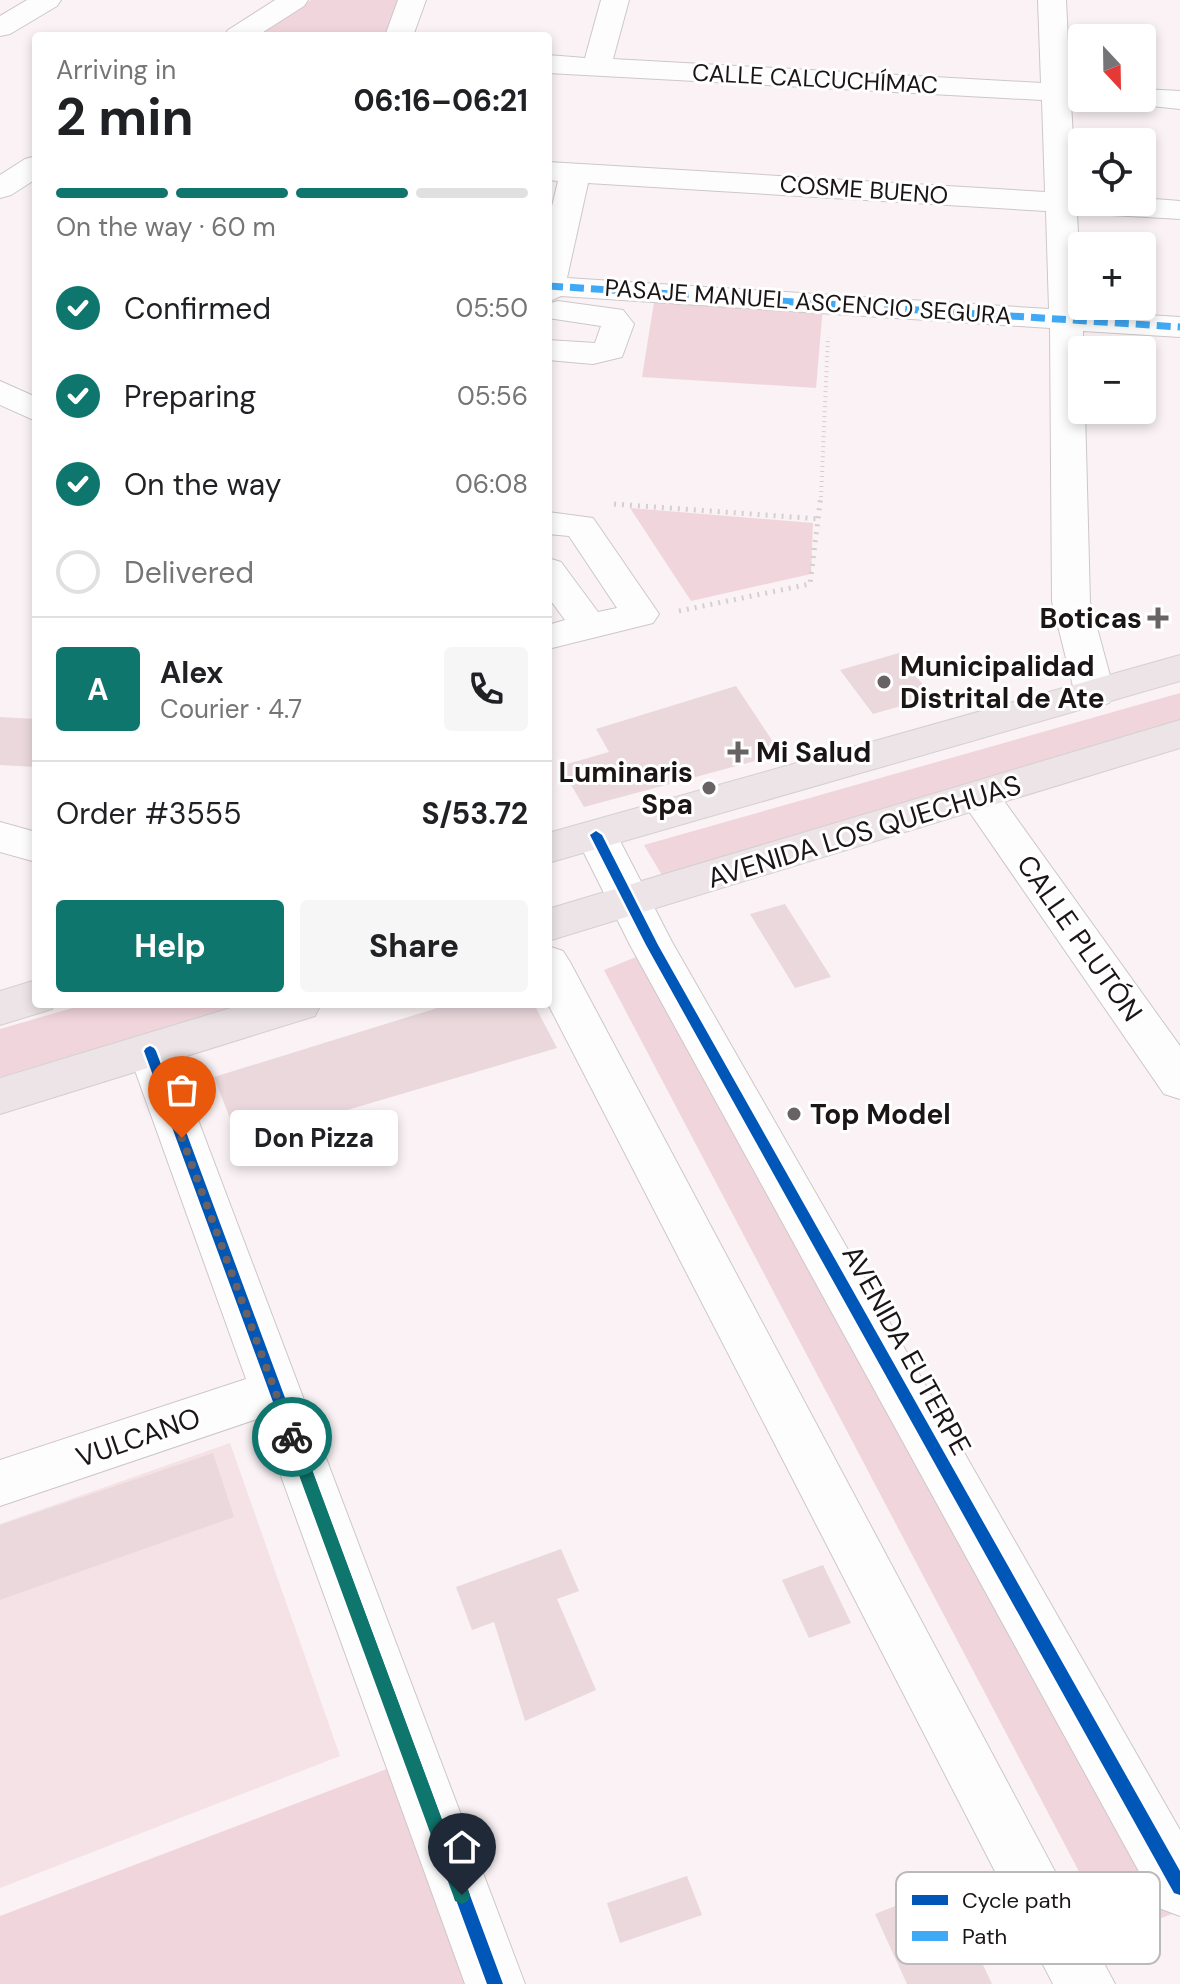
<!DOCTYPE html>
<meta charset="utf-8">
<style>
body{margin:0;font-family:"DM Sans",sans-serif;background:#f6f6f6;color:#202124;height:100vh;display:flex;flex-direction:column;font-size:30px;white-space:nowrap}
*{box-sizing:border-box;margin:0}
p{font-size:26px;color:#757577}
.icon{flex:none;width:44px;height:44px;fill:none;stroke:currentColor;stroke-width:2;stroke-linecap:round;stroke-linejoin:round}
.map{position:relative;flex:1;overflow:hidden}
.details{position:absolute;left:32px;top:32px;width:520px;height:976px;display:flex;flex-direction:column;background:#fff;border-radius:8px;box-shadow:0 4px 12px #0003}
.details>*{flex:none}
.needle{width:52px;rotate:158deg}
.tools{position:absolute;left:1068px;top:24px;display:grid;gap:16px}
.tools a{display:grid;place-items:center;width:88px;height:88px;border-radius:8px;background:#fff;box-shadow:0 4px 12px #0003;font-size:40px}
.pin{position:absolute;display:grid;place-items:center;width:68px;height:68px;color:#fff;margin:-82px -34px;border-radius:50% 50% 50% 0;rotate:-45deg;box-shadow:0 0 8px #0007}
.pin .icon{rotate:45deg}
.courier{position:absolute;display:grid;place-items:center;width:80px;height:80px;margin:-40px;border:6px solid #0f766e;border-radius:50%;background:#fff;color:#222;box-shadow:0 2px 10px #0007}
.bubble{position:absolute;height:56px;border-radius:8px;background:#fff;box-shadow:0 4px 12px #0003;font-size:26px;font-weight:700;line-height:56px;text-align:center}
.summary em{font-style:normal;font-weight:700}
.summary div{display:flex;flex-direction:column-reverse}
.summary{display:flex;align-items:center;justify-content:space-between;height:136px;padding:0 24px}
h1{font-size:52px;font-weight:700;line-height:60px}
.bar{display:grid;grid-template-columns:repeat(4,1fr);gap:12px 8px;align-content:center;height:96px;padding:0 24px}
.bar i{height:10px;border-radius:6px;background:#e0e0e0}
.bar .active{background:#0f766e}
.bar p{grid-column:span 4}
.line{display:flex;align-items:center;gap:20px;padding:0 24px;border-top:2px solid #e0e0e0}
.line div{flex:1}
.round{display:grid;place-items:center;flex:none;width:84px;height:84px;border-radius:8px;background:#f6f6f6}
ol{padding:0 24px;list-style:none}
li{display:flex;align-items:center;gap:24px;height:88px}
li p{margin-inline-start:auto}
li .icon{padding:8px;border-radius:50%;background:#0f766e;color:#fff;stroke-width:4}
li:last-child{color:#757577}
li i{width:44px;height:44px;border:4px solid #e0e0e0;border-radius:50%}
.action{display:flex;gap:16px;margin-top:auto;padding:16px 24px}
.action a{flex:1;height:92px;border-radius:8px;background:#0f766e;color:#fff;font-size:32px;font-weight:700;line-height:92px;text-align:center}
.action a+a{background:#f6f6f6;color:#202124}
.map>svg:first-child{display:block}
</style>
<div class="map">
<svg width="1180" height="1984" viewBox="0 0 1180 1984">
<rect width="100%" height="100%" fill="#faf2f4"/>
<!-- built -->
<path fill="#f4e2e6" d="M230 1443 340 1756 0 1888V1524Z"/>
<!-- green -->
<path fill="#f1d5dc" d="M311 0H399L386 36H255Z
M655 296 823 306 816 388 642 377Z
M630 508 813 523 811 574 691 601Z
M1180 693V723L663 877 644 845Z
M636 957 1172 1914 1113 1936 604 970Z
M86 1004H248L0 1077V1029Z
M392 1767 471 1984H0V1916Z"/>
<!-- building -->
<path fill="#ead8dd" d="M899 653 932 697 873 714 840 670Z
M736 686 781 754 584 807 560 766 609 752 596 729Z
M0 717 36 719V767L0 765Z
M785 904 831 977 795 988 750 914Z
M450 1004H534L557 1048 239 1142 214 1077Z
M213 1453 234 1517 0 1600V1525Z
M561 1549 579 1591 557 1599 596 1690 525 1721 494 1622 472 1630 456 1587Z
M823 1565 851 1623 809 1638 782 1580Z
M687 1876 702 1915 620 1943 607 1903Z
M946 1886 992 1984H907L875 1914Z"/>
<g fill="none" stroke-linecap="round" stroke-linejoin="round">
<defs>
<path id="minor" d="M27 0H61L57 6 10 34 0 36V16Z
M275 0H308L304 6 257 36H224L228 30Z
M398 0H426L413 36H385Z
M601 0H629L613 59 1041 83 1038 0H1066L1070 85H1082V98H1094L1082 103 1071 102 1076 194 1082 195V202H1142V198L1180 201V219L1077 213 1082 311 1180 317V337L1083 331 1082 410H1085L1090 602 1115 694 1109 703 1095 707 1081 703 1075 694 1052 602 1050 328 561 296 548 302V223L558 181 548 180V162L1045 192 1042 100 548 73V55L585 58ZM588 183 1046 211 1049 309 567 278Z
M1142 89 1180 91V109L1132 104 1127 98H1142Z
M36 156V179L11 195 0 198V175L25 159Z
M558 301 623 310 634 324 622 357 593 364 548 360V340L595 343 601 326 548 318V304Z
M0 381 36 397V421L0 405Z
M548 512 593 518 659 614 653 623 548 649V625L565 620 548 597V558L561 562 598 612 617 608 569 536 548 534Z
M980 783 994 787 1180 1046V1099L1164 1094 966 807 960 797 966 787Z
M596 820 611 825 617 835 672 942 1180 1830V1916L1159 1908 630 945 575 835 581 825Z
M0 822 36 832V862L0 852Z
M548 946 563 951 570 962 1115 1984H1053L548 1004Z
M150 1034 166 1039 172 1051 525 1984H465L260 1418 0 1506V1460L246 1379 128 1051 134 1039Z"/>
<path id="major" d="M1180 655V681L548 863V833Z
M1180 720V748L548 941V909Z
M36 980V1004H54L52 1009 0 1025V991Z
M244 1004H321L315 1016 0 1114V1078Z"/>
</defs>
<!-- minor casing -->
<use href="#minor" stroke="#cdc7c9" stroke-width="2"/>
<!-- major casing -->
<use href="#major" stroke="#d4d0d1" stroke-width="2"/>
<!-- path-far1 -->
<path stroke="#d3d0d1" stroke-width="4" stroke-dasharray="1 4" stroke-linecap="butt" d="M821 497 828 337"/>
<!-- path -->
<path stroke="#d3d0d1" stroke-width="5" stroke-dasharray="2 6" stroke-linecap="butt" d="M614 504 820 519
M679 611 810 584 821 495"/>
<!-- minor -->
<use href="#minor" fill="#fefdfd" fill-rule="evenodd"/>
<!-- major -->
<use href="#major" fill="#ece4e6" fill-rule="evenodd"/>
<!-- quiet -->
<path stroke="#3fa9f5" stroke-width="7" stroke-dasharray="14 7" stroke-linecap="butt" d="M549 286 1180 327"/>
<defs>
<path id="cycleway" d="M596 831 602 835 658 945 1180 1871V1895L1174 1893 646 945 590 835Z
M150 1046 154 1048 156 1051 503 1984H487L144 1051 146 1048Z"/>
</defs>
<!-- cycleway casing -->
<use href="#cycleway" stroke="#fff" stroke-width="5"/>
<!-- cycleway -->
<use href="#cycleway" fill="#0057b8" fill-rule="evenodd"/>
</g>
<!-- route -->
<path fill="#0f766e" d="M292 1430 300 1437 470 1895 468 1901 462 1904 455 1901 453 1895 285 1437Z"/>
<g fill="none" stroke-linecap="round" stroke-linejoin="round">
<!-- done -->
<path stroke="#696264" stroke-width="8" stroke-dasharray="0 14.4" d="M182 1138 292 1437"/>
</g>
<!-- markers -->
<g fill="#696264" stroke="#fff" stroke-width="3">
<path d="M1154 606h8v8h8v8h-8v8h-8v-8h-8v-8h8z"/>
<circle cx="884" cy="682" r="8"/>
<path d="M734 740h8v8h8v8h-8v8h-8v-8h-8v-8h8z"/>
<circle cx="709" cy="788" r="8"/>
<circle cx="794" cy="1114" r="8"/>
</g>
<g text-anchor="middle" stroke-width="6" stroke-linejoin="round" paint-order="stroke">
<!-- far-street labels -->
<g font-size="24" fill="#1b1516" stroke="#fff">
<text transform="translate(815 79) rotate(3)" y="8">CALLE CALCUCHÍMAC</text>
<text transform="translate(864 190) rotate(4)" y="8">COSME BUENO</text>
<text transform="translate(808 302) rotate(4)" y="8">PASAJE MANUEL ASCENCIO SEGURA</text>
</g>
<!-- poi labels -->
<g font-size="28" font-weight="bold" fill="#1b1516" stroke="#fff" text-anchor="start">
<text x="1142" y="628" text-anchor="end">Boticas</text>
<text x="900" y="676">Municipalidad<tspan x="900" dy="32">Distrital de Ate</tspan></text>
<text x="756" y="762">Mi Salud</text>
<text x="693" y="782" text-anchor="end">Luminaris<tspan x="693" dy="32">Spa</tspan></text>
<text x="810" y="1124">Top Model</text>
</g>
<!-- street labels -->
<g font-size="28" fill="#1b1516" stroke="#fff">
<text transform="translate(864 831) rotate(-17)" y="10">AVENIDA LOS QUECHUAS</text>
<text transform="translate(1080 938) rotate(55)" y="10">CALLE PLUTÓN</text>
<text transform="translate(907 1350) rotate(61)" y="10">AVENIDA EUTERPE</text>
<text transform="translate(138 1437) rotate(-19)" y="10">VULCANO</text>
</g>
</g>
<!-- legend -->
<rect x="896" y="1872" width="264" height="92" rx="12" fill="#fff" stroke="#bbb9b9" stroke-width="2"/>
<rect x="912" y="1895" width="36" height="10" fill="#0057b8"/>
<rect x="912" y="1931" width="36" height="10" fill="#3fa9f5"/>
<g font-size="22" fill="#1b1516">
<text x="962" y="1908">Cycle path</text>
<text x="962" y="1944">Path</text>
</g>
</svg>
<div class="tools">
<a><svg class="needle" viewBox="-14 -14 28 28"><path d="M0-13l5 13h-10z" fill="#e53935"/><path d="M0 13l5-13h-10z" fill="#757577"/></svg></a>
<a><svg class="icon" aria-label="locate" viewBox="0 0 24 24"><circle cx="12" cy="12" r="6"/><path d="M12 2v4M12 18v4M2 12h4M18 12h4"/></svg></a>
<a>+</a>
<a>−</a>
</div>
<div class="pin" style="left:182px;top:1138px;background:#ea580c"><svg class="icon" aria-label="bag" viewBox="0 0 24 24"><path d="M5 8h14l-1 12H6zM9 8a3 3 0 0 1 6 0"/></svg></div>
<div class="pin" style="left:462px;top:1895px;background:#1f2937"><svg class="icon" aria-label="home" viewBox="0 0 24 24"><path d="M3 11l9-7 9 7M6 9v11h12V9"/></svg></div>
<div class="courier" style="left:292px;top:1437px"><svg class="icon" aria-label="bike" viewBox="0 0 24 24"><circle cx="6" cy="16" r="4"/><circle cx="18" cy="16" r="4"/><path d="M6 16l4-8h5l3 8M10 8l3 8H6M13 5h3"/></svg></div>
<div class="bubble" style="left:230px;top:1110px;width:168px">Don Pizza</div>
<section class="details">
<div class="summary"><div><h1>2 min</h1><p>Arriving in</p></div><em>06:16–06:21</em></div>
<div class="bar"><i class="active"></i><i class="active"></i><i class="active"></i><i></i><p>On the way · 60 m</p></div>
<ol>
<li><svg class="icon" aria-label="check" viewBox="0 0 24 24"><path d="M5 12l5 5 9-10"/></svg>Confirmed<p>05:50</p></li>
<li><svg class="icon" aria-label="check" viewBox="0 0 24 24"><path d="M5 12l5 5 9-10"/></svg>Preparing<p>05:56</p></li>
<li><svg class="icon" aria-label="check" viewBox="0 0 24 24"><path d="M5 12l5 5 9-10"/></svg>On the way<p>06:08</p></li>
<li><i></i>Delivered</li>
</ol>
<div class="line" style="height:144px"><b class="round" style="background:#0f766e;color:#fff">A</b><div><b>Alex</b><p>Courier · 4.7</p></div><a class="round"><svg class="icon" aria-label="phone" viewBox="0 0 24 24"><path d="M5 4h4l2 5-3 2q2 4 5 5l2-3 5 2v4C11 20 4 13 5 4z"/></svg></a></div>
<div class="line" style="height:104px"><div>Order #3555</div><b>S/53.72</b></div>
<div class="action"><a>Help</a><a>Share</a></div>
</section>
</div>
